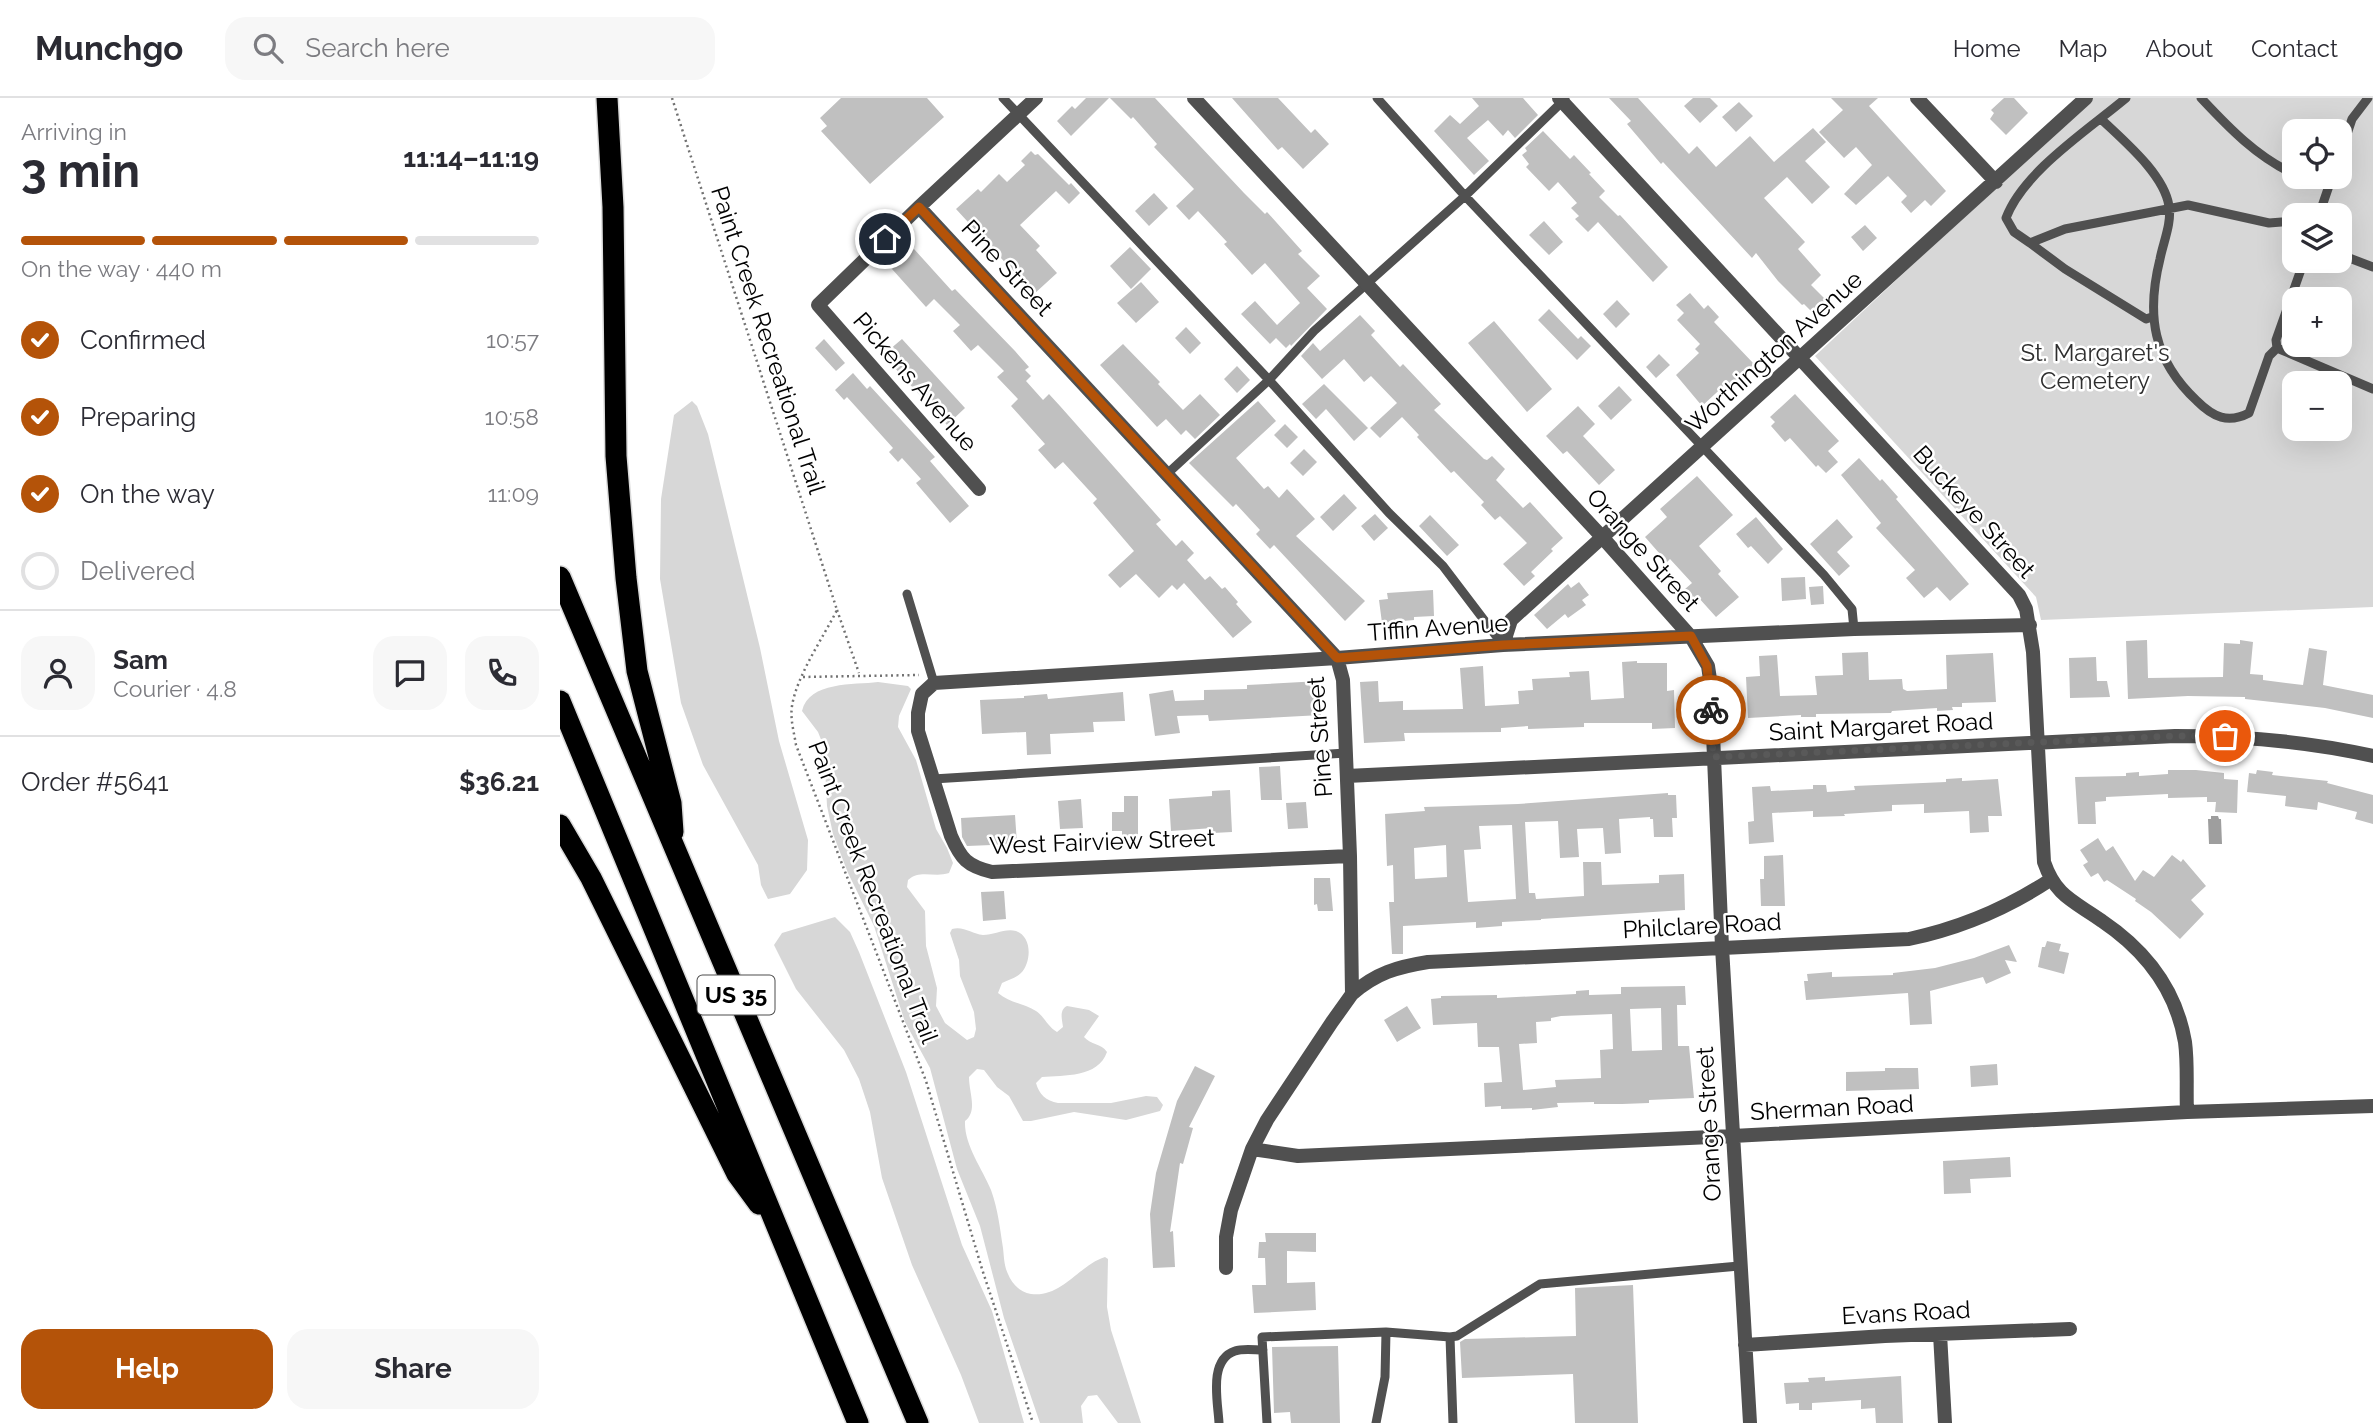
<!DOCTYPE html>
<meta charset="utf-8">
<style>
body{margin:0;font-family:Raleway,sans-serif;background:#f7f7f7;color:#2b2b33;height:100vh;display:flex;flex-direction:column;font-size:26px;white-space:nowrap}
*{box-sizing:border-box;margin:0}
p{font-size:23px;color:#7c7c81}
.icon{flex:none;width:38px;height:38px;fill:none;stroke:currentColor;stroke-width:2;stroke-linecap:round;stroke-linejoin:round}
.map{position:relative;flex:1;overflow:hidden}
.panel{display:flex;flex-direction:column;background:#fff;width:560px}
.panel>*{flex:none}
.fabs{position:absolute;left:1722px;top:21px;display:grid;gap:14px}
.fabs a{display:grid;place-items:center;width:70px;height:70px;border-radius:14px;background:#fff;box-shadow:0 7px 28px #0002;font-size:35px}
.pin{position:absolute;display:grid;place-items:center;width:60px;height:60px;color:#fff;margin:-30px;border:4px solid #fff;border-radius:50%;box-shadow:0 2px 7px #0007}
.courier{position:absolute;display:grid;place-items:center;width:70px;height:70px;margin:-35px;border:5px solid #b45309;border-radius:50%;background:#fff;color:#222;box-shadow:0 2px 9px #0007}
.overview em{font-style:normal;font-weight:700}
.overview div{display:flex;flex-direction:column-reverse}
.overview{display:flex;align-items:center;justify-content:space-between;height:119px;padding:0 21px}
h1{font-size:46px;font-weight:700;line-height:52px}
.bar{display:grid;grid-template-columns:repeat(4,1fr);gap:10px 7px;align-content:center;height:84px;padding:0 21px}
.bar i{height:9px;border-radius:5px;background:#e1e1e2}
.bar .active{background:#b45309}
.bar p{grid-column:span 4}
.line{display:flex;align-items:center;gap:18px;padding:0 21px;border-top:2px solid #e1e1e2}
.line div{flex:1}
.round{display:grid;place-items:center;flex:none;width:74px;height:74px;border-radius:21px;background:#f7f7f7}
ol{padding:0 21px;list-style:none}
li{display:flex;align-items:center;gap:21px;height:77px}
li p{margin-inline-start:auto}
li .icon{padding:7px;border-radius:50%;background:#b45309;color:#fff;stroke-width:4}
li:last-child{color:#7c7c81}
li i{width:38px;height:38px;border:4px solid #e1e1e2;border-radius:50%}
.button{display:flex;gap:14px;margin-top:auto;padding:14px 21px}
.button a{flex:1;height:80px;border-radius:21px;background:#b45309;color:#fff;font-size:28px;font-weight:700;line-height:80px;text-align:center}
.button a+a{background:#f7f7f7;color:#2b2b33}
header{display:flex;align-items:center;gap:42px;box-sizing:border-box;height:98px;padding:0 35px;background:#fff;border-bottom:2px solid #e1e1e2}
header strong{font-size:33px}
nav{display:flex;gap:38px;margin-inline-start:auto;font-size:24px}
.search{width:490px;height:63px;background:#f7f7f7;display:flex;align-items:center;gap:18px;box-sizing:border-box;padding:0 24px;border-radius:21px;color:#7c7c81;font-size:26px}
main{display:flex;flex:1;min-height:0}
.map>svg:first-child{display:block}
</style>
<header>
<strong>Munchgo</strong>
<div class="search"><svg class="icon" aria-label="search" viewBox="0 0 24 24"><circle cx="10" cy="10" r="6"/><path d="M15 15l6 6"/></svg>Search here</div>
<nav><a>Home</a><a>Map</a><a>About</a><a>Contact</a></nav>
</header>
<main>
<section class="panel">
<div class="overview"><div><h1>3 min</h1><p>Arriving in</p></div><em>11:14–11:19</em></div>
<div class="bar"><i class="active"></i><i class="active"></i><i class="active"></i><i></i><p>On the way · 440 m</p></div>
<ol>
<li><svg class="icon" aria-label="check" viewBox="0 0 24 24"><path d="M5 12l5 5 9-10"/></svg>Confirmed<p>10:57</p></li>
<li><svg class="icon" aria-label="check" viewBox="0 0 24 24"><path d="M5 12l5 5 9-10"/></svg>Preparing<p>10:58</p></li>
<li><svg class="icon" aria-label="check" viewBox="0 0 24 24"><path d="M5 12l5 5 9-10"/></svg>On the way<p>11:09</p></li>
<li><i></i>Delivered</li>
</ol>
<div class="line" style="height:126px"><a class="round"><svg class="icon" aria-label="person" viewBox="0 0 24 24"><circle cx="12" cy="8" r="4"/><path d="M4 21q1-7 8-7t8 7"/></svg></a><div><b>Sam</b><p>Courier · 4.8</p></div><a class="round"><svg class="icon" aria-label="chat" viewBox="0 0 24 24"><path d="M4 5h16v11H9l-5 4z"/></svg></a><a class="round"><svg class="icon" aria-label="phone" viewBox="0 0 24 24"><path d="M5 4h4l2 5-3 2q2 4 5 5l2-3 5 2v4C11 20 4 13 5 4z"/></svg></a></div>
<div class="line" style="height:91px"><div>Order #5641</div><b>$36.21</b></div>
<div class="button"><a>Help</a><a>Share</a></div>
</section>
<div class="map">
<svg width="1813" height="1325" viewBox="0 0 1813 1325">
<rect width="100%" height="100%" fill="#fff"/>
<!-- green -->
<path fill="#d7d7d7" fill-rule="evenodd" d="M1531 0H1813V509L1481 522 1476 499 1255 258ZM1734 33H1780V79H1734ZM1734 117H1780V163H1734ZM1734 201H1780V247H1734ZM1734 285H1780V331H1734Z
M132 303 137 308 148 336 200 550 219 643 248 742 247 772 230 796 208 801 201 787 198 767 143 667 121 605 100 481 101 401 114 317Z
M318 584 348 588 351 591 339 618 338 629 356 662 376 731 387 750 393 765 389 775C374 780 360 771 348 782L347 789 365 813 366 848 377 890 376 908 385 925 407 942 414 939 416 931 414 914 400 878 399 862 390 835 392 831C404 828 412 836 423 837 434 837 445 830 456 833 473 839 471 865 461 875 456 880 448 882 442 885L438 895C450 905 463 905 476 913 484 918 487 928 497 934L503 929C502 921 499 912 507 908L529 912 539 918 524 939C531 947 541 945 547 954 538 980 504 977 482 979L476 985C479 996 486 1003 498 1005H551L586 998 597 999 603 1007 600 1013 566 1022 514 1014 471 1023H463L449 998 437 989 424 972 417 971 409 979C409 995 418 1013 405 1023 404 1047 422 1070 431 1092 438 1111 440 1131 443 1150 444 1158 444 1168 448 1176 452 1186 460 1194 471 1196 502 1200 519 1167 545 1159L548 1161 547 1209 551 1232 581 1325H558L537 1297 528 1298 521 1308 523 1325H480L444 1220 420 1128 397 1071 370 970 345 924 314 828 288 775 273 736 267 708 264 649 258 634 242 613C249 583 294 587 318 584Z
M275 819 290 834 299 854 346 974 402 1147 432 1213 464 1325H419L401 1277 352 1167 322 1080 310 1014 299 981 284 952 236 891 214 847 222 835Z"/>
<!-- water -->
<path fill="#9e9e9e" d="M1651 718H1658L1659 721H1661L1662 746H1649L1648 721H1651Z"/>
<!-- building -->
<path fill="#c0c0c0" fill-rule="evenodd" d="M281 0H367L384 19 310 86 261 33 267 28 260 20Z
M526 0H549L511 38 497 23 512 8 515 11Z
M550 0H595L684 95 705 116 707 114 742 153 738 156 760 178 747 190 767 211 731 248 730 246 726 250 716 240 710 246 681 216 695 203 717 227 740 205 705 165 692 177 664 146 667 144 638 113 629 122 616 108 634 91 594 49 597 46 573 19 571 21Z
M672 0H718L751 35 755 31 769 46 743 71 722 49 718 52Z
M912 0H963L978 17 955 40 948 32 943 38 928 22 907 40 929 63 914 77 874 33 890 17 900 26 919 8Z
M1049 0H1078L1129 56 1137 48 1156 69 1190 38 1214 64 1253 30 1266 44 1245 63 1270 89 1252 106 1227 79 1204 100 1245 144 1238 151 1261 177 1251 187 1267 203 1254 216 1244 206 1242 207 1218 183 1196 155 1192 160 1103 64 1101 66 1067 26 1071 23Z
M1133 0H1150L1158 8 1140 25 1124 8Z
M1271 0H1318L1309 8 1386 93 1371 108 1365 102 1351 115 1341 104 1347 98 1328 78 1296 107 1284 96 1312 67 1296 49 1284 60 1259 34 1283 12Z
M1444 0H1454L1468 15 1446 37 1430 21 1434 15 1431 12Z
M1179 4 1193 18 1176 34 1162 19Z
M983 33 1010 61 1014 57 1031 75 1029 76 1045 93 1039 99 1058 118 1060 117 1108 169 1093 184 1038 124 1028 134 1015 121 1019 118 1011 110 1017 105 998 84 989 93 966 69 969 66 962 57 967 53 965 50Z
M471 53 475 57 478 56 509 87 511 85 520 95 509 106 496 93 460 127 480 148 476 152 497 175 474 196 396 111 418 91 421 94 439 76 447 84 465 67 461 63Z
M594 95 608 110 589 128 575 113Z
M984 123 1003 144 989 157 969 137Z
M1305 127 1317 140 1303 153 1291 139Z
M570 149 591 171 571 191 550 168Z
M354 151 392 193 395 191 455 253 469 269 465 272 471 278 466 283 483 302 489 296 500 308 601 422 596 426 616 448 622 442 634 455 627 462 645 482 650 478 662 491 665 489 678 504 676 506 692 524 673 540 624 485 617 492 612 487 599 500 576 476 560 490 548 477 574 453 533 405 537 401 503 364 495 371 478 352 485 346 451 308 458 301 437 279 444 273 418 247 411 253 393 233 400 227 374 201 366 209 332 171Z
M581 184 599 204 576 225 557 205Z
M1130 195 1144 211 1148 207 1159 219 1154 224 1194 266 1172 288 1168 284 1142 308 1116 277 1139 255 1135 251 1140 246 1117 222 1124 215 1116 207Z
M1057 202 1070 216 1056 230 1043 216Z
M989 211 1018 241 1021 238 1031 248 1017 262 978 222Z
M800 217 815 233 811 237 840 269 843 266 881 306 874 312 924 361 927 362 932 358 945 371 936 382 963 410 970 404 1003 440 991 451 993 453 971 474 975 478 964 488 943 466 967 445 940 418 935 422 921 407 924 404 894 373 891 375 857 339 859 337 842 319 820 340 810 330 837 305 811 278 804 284 784 261 762 281 741 258 753 245 760 253Z
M934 223 992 291 967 314 908 245Z
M626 229 641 245 630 256 615 240Z
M264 241 285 265 276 273 255 250Z
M342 241 405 310 387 327 323 257Z
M563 246 600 284 598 286 623 312 640 296 660 317 635 341 626 332 621 337 606 321 597 329 540 267Z
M1099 256 1110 267 1096 280 1086 269Z
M677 268 690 282 677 295 664 281Z
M293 275 307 291 310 288 375 359 370 363 409 408 390 425 356 385 361 381 342 360 338 364 329 354 333 350 287 299 284 302 275 292Z
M764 286 808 330 794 343 766 311 756 321 742 306Z
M1059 288 1072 302 1051 322 1038 308Z
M1235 296 1279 343 1268 353 1278 364 1266 375 1258 367 1256 369 1230 340 1225 344 1211 328 1215 324 1210 319Z
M698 303 716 323 676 360 704 391 708 388 719 400 727 391 755 421 736 438 805 503 785 523 714 447 710 451 696 436 700 432 676 406 673 409 629 365Z
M1018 308 1035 326 1023 338 1055 372 1039 387 1007 353 1003 356 986 338Z
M725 326 738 339 727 350 714 337Z
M744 351 757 364 743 378 730 365Z
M1299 360 1320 383 1322 381 1338 399 1336 401 1409 486 1390 503 1377 489 1364 500 1346 480 1355 472 1316 430 1321 425 1281 377Z
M1137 378 1173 417 1139 448 1161 473 1158 476 1179 499 1156 519 1138 499 1135 502 1125 491 1132 485 1110 461 1107 464 1085 439 1107 419 1100 411Z
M784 396 797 410 773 433 760 419Z
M815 416 828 430 814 443 801 428Z
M870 417 899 447 887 458 859 428Z
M1196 419 1223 451 1208 466 1191 448 1188 450 1176 436Z
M1277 421 1293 439 1277 454 1290 468 1279 478 1250 446Z
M1245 479 1246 501 1222 503 1221 480Z
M1019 484 1029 497 1022 502 1026 507 1008 520 1005 516 987 531 974 517 1008 486 1011 490Z
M1263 488 1264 506 1251 507 1249 489Z
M873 492 874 518 854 519V522L822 525 819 502 828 501 827 495Z
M1587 542 1588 580 1663 579 1664 545 1680 546V542L1693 544 1690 576 1703 577V582L1743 587 1749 550 1767 553 1763 587 1813 597V620L1765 610 1685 601V599L1628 598 1568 601 1566 543Z
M1308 554 1309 582 1342 581 1343 591 1347 593 1387 591 1386 557 1433 555 1436 604 1402 605V609H1392L1393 612 1377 613V610L1332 613 1331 615 1256 616V619H1241V617L1188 620 1186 579 1200 578 1199 558 1217 557 1220 598 1257 597 1255 578 1283 577 1282 555Z
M1536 559 1537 583H1547L1550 599 1510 600 1509 560Z
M1077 563V565H1107V593L1114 592 1115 630 1092 631V625H1024V629L968 631V628L941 630V634L844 635 845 643 804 645 800 584 818 583 819 604 843 603V612L903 611 900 570 923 568 925 608 959 606 958 593 973 592 972 581 1010 579 1009 574 1029 573 1031 602 1064 600 1062 564Z
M760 583 761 617 649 623 648 617 617 618 620 635 595 638 589 596 613 592 615 603 644 602V592L687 591V587Z
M563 594 565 623 533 624 534 634 490 636 491 656 467 657 466 634 422 636 420 602 464 600V598L487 596 488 601Z
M720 668 722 702H701L699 669Z
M1608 672H1636L1664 675V681L1678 682 1677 715 1655 714 1656 704H1647V699L1608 700V696L1546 699V703L1535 704 1536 726H1518L1515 679 1566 678V675L1579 674V678L1608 676Z
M1697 672 1713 674 1712 677 1768 683 1767 685 1813 697V726L1795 721 1797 714 1758 704 1757 712 1725 708 1726 698 1687 694 1689 675 1696 676Z
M1402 680V683L1438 681 1442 718H1428L1429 734 1410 735 1409 713 1364 715V706L1332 707V713L1284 716 1285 718 1253 719V713L1212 715 1214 744 1189 746 1188 724 1194 723 1192 689 1210 688 1211 693 1253 691V687H1266L1267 694 1295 692 1294 688 1386 684V681Z
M670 692 672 734 653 735V730L611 733 609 701 652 698V693Z
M1108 695V697H1116L1117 720H1112L1113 739H1094L1093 721H1090V719L1059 721 1061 755 1045 756 1043 730 1017 731 1019 759 1000 760 998 723 965 724 969 795H975L976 801 1024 798 1023 764H1041L1042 787 1099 785V777L1124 776 1125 812 981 821V822L942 824V828L916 830V824L843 828V856H832L829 804H834L833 767 827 768 825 716 865 713 864 709 958 706ZM952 727 956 801 908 804 904 752 921 751 919 728ZM886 747 887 779 855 781 854 750Z
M564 698H578V738H562V733H552V714H564Z
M521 701 523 730 500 731 498 703Z
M746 704 748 730 728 731 726 705Z
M455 717 457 746 407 748 402 739 401 720Z
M1538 740 1546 753 1553 748 1575 783 1583 772 1594 779 1612 757 1621 764 1623 761 1646 788 1631 802 1644 816 1620 841 1591 814 1575 803 1576 801 1547 782 1544 784 1538 775 1531 779 1523 767 1528 764 1520 752Z
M1223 757 1225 808H1201L1200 781H1204V758Z
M754 780H770L773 813H758L757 806 754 807Z
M444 793 446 821 423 823 421 794Z
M1487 843 1501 846 1499 853 1509 855 1504 876 1478 869 1482 849H1485Z
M1449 847 1457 864 1445 862 1451 875 1426 886 1423 879 1370 893 1372 926 1350 927 1348 895 1246 902 1244 883H1248L1247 876 1272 874V879L1333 877V875L1375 870 1414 860Z
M1125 888 1126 907H1117L1118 948H1129L1134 1000 1089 1002V1005L1062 1006H1034V1004L997 1005 998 1009 972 1012V1010L941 1011V1008L925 1009 924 985 942 984 939 949H918L917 925 873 927 871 901 881 900V898L937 897V900L1016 896V893L1029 892V897L1061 896V889ZM1101 910 1102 952 1072 953 1070 911ZM1052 916 1053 951 1040 952 1041 980 995 982 996 989 963 992 959 946 977 945 976 924 991 923V920L1001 918Z
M847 908 861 930 837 944 824 922Z
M1437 966 1438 987 1411 989 1410 968Z
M635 968 655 978 629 1029 633 1030 623 1066 620 1065 610 1134 613 1133 615 1169 593 1170 590 1116 596 1075 617 1003Z
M1325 970H1358L1359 991 1286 993V974L1325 973Z
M1450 1059 1451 1079 1410 1081 1411 1095 1384 1096 1383 1063Z
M705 1135H756V1154L727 1153V1185L755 1184 756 1212 694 1215 692 1187H706L705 1160H698L699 1144H706Z
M1073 1187 1078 1325H1015L1013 1276 902 1280 900 1244 905 1241 1016 1238 1015 1190Z
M778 1248 780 1325H731L730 1314 714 1315 712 1249Z
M1341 1278 1343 1325H1316L1315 1310 1301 1311V1302L1252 1305V1312H1239V1305L1226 1306 1224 1285 1249 1284 1248 1280 1265 1279V1283Z"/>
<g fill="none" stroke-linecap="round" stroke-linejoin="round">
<defs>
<path id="highway" d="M47 0 53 109 56 358 66 480 77 573 111 705 113 734
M0 479 358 1325
M0 603 298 1325
M0 727 31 780 177 1076 199 1106"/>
</defs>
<!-- highway casing -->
<use href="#highway" stroke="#dbdbdb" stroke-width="24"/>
<!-- path -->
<path stroke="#727272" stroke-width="2.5" stroke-dasharray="2 3.5" stroke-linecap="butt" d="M112 0 277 512C263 540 237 577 232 608 230 621 234 634 236 647L366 983 422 1171 473 1325
M277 512 299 575
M243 579 359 577"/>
<!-- lane -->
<path stroke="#505050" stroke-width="9" d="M443 0 709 282 829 415 883 468 943 547
M817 0 905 98 1264 477 1292 511 1294 531
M1566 0C1528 32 1463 74 1446 120L1454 134 1470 145 1505 131 1628 107 1709 125 1734 123
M1641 0C1669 30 1697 59 1734 76
M1541 21C1564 43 1604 76 1609 108 1612 125 1603 145 1600 161 1586 217 1593 262 1637 303 1653 319 1668 326 1689 315L1709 258 1717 250 1813 291
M1780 57 1792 21 1808 0
M1739 79 1748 83 1770 85
M1759 117 1772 79
M1470 145 1505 171 1586 221 1592 219
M1780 149 1784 158 1813 169
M1717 250 1716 242 1744 163
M607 376 709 282 754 233 905 98 1005 1
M347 496 374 585
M373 681 786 655
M890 1239 893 1325
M659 1325C658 1304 648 1262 675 1253 683 1250 695 1252 703 1252
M707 1325 702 1239 826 1234 890 1239 897 1238 980 1186 1179 1168
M816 1325 825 1279 826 1234"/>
<!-- street -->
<path stroke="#505050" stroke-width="14" d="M634 0 1043 440 1131 539 1148 568 1151 588 1162 849 1190 1325
M999 0 1459 497 1466 511 1473 554 1484 764C1496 799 1514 803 1542 823 1585 852 1616 891 1625 944 1628 966 1626 991 1627 1014
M1357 0 1436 84
M359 109 777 560 783 582 790 758 792 896 772 924 707 1022 692 1051 671 1112 666 1139V1170
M419 391 258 207 359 109 476 0
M943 547 951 522 1526 0
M787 678 1615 638C1682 638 1747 643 1813 658
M790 758 432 774C407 768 401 761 391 738L358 633V615L362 596 374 585 777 560 943 547 1294 531 1470 527
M792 896C816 875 837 869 868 864L1349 841C1401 830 1446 811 1490 782
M692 1051 738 1058 1173 1038 1627 1014 1813 1008
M1380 1236 1385 1325
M1185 1247 1325 1238 1510 1231"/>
<!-- highway -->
<use href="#highway" stroke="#000" stroke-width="21"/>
</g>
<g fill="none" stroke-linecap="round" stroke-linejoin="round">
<!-- done -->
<path stroke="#595959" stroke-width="7" stroke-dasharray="0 12.6" d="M1151 612 1153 659 1615 638H1665"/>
<!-- route -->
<path stroke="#b45309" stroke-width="9" d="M325 141 359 109 777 560 943 547 1131 538 1147 568 1151 612"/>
</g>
<g text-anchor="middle" stroke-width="5" stroke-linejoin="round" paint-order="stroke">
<!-- shield labels -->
<rect fill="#fff" stroke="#4c4c4c" stroke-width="2" x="137.5" y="877.5" width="77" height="39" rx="5"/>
<g font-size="23" font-weight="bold" fill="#000">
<text x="176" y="905">US 35</text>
</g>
<!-- street labels -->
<g font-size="24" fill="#000" stroke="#fff">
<text transform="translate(447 170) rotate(47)" y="8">Pine Street</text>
<text transform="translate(208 242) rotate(72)" y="8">Paint Creek Recreational Trail</text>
<text transform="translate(1214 254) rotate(-42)" y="8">Worthington Avenue</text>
<text transform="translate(355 284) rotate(49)" y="8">Pickens Avenue</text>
<text transform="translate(1414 414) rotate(48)" y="8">Buckeye Street</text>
<text transform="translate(1083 452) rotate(48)" y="8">Orange Street</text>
<text transform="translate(878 530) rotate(-4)" y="8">Tiffin Avenue</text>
<text transform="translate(1321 629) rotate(-3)" y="8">Saint Margaret Road</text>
<text transform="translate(760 639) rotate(-94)" y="8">Pine Street</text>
<text transform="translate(542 744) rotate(-2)" y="8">West Fairview Street</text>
<text transform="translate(313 794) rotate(69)" y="8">Paint Creek Recreational Trail</text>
<text transform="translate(1142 828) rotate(-3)" y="8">Philclare Road</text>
<text transform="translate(1272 1010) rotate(-3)" y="8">Sherman Road</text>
<text transform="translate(1149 1026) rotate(-93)" y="8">Orange Street</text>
<text transform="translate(1346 1215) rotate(-3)" y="8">Evans Road</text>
</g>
<!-- park labels -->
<g font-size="24" fill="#2e2e2e" stroke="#fff">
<text x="1535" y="263">St. Margaret's<tspan x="1535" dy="28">Cemetery</tspan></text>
</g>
</g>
</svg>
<div class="fabs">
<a><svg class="icon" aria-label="locate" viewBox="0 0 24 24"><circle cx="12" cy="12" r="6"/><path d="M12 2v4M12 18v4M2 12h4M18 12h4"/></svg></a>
<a><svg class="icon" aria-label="layers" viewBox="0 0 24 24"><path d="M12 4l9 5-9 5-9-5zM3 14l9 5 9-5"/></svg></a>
<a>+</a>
<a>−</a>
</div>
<div class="pin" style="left:1665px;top:638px;background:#ea580c"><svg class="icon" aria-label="bag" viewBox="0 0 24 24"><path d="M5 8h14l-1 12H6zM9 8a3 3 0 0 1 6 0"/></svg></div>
<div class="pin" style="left:325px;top:141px;background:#1f2937"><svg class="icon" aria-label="home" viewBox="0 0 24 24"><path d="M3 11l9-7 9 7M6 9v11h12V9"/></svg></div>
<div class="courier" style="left:1151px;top:612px"><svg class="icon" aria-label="bike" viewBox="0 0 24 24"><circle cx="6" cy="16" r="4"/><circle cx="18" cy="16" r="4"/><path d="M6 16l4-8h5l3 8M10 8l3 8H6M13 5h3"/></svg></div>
</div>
</main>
